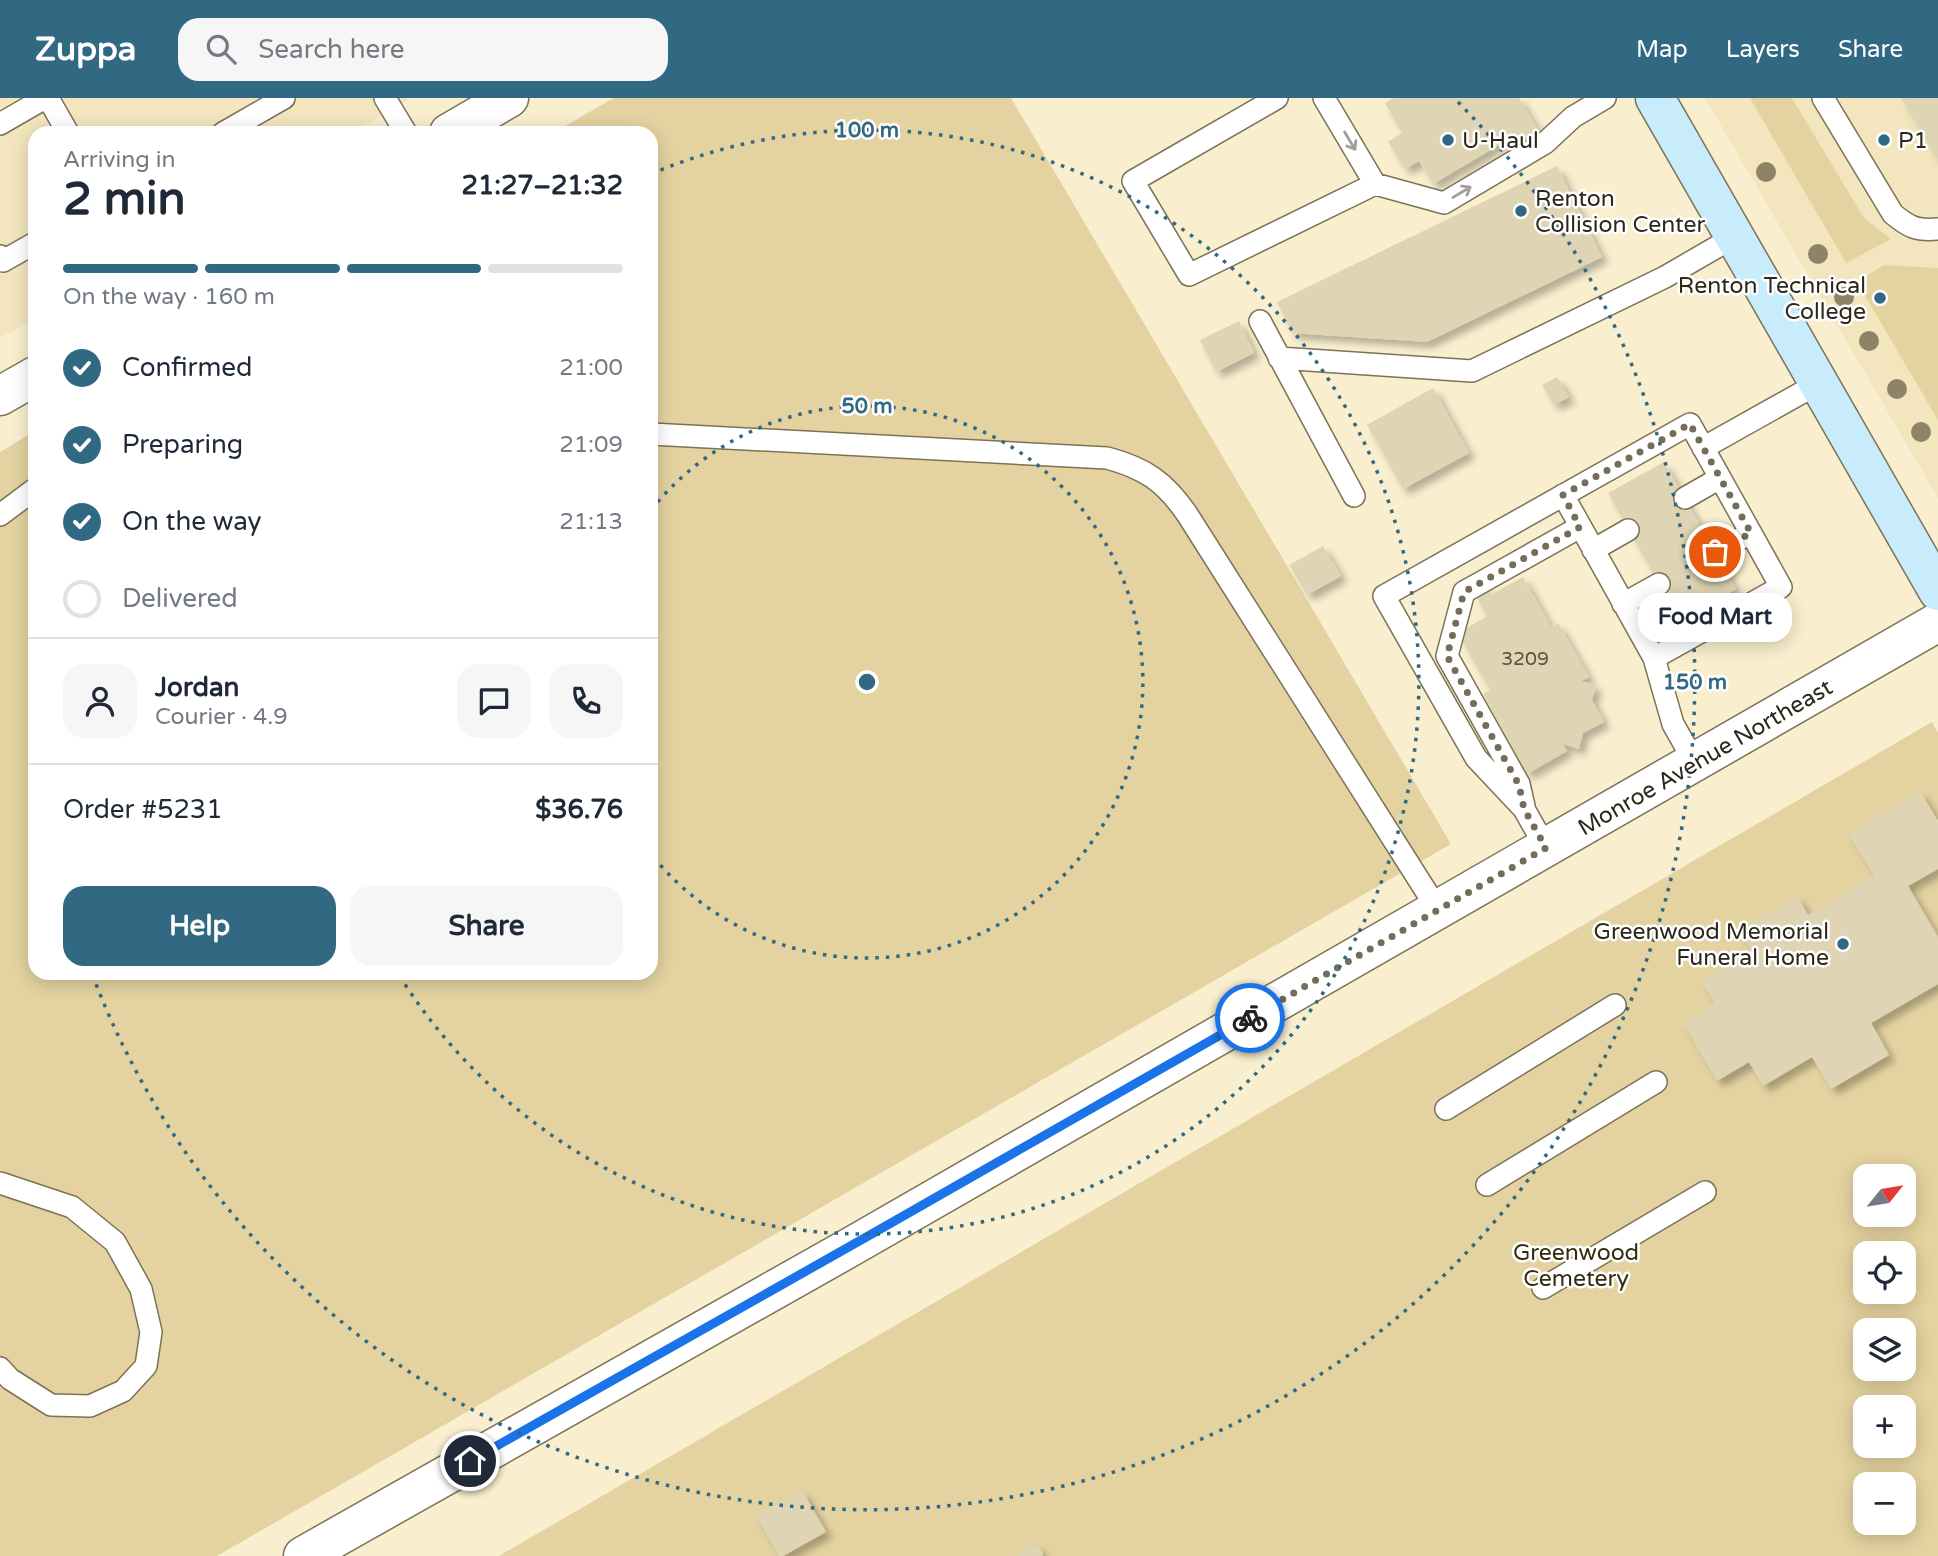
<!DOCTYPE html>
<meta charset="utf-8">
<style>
body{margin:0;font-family:"Varela Round",sans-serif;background:#f6f6f7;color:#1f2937;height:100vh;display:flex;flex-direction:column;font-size:26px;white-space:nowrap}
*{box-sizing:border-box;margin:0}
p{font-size:23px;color:#747a83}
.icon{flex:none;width:38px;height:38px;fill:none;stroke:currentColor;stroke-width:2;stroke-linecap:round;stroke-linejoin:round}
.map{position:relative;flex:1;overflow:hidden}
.details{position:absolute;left:28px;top:28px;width:630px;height:854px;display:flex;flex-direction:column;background:#fff;border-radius:21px;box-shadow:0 4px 18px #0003}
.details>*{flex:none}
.needle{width:46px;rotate:60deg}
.controls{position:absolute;left:1853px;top:1066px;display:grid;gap:14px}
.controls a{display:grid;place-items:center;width:63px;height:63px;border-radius:14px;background:#fff;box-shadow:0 4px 18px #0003;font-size:35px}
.pin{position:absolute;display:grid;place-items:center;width:60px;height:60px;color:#fff;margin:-30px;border:4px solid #fff;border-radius:50%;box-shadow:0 2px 7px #0007}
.courier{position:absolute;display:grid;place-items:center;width:70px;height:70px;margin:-35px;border:5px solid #1a73e8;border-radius:50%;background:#fff;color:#222;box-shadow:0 2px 9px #0007}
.bubble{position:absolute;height:49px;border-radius:21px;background:#fff;box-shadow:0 4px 18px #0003;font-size:23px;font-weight:700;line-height:49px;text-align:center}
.headline em{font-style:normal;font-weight:700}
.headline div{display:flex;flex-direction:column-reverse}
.headline{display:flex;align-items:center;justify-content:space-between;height:119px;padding:0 35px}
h1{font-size:46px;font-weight:700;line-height:52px}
.bar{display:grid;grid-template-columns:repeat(4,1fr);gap:10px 7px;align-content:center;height:84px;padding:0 35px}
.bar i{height:9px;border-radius:5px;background:#e0e1e3}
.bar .on{background:#316983}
.bar p{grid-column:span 4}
.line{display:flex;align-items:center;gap:18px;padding:0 35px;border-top:2px solid #e0e1e3}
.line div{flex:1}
.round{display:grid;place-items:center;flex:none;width:74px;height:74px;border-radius:21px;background:#f6f6f7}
ol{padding:0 35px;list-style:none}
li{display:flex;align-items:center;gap:21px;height:77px}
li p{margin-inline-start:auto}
li .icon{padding:7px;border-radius:50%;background:#316983;color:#fff;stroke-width:4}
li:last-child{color:#747a83}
li i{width:38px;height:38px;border:4px solid #e0e1e3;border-radius:50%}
.cta{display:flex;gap:14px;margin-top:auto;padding:14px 35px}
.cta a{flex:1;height:80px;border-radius:21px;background:#316983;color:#fff;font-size:28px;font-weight:700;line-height:80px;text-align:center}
.cta a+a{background:#f6f6f7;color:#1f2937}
header{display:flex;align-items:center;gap:42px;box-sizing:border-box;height:98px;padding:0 35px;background:#316983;color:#fff}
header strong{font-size:33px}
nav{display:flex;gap:38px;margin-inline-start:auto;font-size:24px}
.search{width:490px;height:63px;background:#f6f6f7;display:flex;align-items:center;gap:18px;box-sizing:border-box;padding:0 24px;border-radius:21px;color:#747a83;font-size:26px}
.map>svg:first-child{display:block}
</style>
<header>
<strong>Zuppa</strong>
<div class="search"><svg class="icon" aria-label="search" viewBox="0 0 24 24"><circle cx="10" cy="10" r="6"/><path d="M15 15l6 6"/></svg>Search here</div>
<nav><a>Map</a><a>Layers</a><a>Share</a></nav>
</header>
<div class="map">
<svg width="1938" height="1458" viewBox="0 0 1938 1458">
<defs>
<filter id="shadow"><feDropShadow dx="6" dy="6" stdDeviation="3.5" flood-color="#0004"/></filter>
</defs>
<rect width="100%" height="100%" fill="#f9eece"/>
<!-- built -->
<path fill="#f3e6be" d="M0 0H411L351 35H35V220L0 240Z
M1705 0H1938V400Z"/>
<!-- green -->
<path fill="#e4d3a0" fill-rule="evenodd" d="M614 0H1011L1451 746 217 1458H0V354L35 333V875H651V35H553Z
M1750 0H1792L1864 120 1891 141 1846 165Z
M1884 167 1938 170V322L1857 184Z
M1932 624 1938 635V1458H499ZM1866 1078H1904V1116H1866ZM1866 1155H1904V1194H1866ZM1866 1232H1904V1270H1866ZM1866 1309H1904V1348H1866ZM1866 1386H1904V1424H1866Z"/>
<!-- building -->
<path fill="#dfd4b4" filter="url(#shadow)" d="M1394 0H1519L1538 32 1512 47 1509 41 1433 86 1419 63 1405 71 1388 44 1402 35 1385 5Z
M1901 0H1938V62Z
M1557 68 1602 159 1427 244 1292 235 1277 204Z
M1239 223 1254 255 1216 274 1200 242Z
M1557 279 1569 299 1554 307 1542 287Z
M1433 290 1469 355 1403 391 1367 327Z
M1664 364 1736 491 1679 522 1608 395Z
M1323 448 1341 478 1307 497 1289 467Z
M1523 479 1551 529 1558 525 1589 579 1581 583 1596 587 1592 602 1604 624 1583 635 1579 651 1563 646 1567 653 1527 676 1483 596 1490 592 1461 541 1465 531 1487 518 1475 496 1488 489 1492 496Z
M1920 693 1938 723V771L1908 788 1938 839V886L1871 925 1889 957 1831 991 1812 959 1763 988 1749 964 1717 983 1683 925 1715 906 1701 882 1751 852 1739 832 1797 798 1808 817 1874 778 1848 735Z
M802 1392 826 1434 783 1458H779L756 1418Z
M1036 1447 1042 1453 1043 1458H1018L1025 1448Z"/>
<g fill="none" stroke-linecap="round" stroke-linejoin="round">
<defs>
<path id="service" d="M48 0 68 35
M385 0 406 35
M1277 0 1133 83 1189 177 1375 86 1444 105 1545 45 1573 19 1605 0
M1324 0 1375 86
M1823 0 1893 116C1909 129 1916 133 1938 131
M0 26 45 0
M223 35 284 0
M0 158 3 163 35 145
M1260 223 1354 398
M1279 260 1472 273 1665 179 1734 139
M651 336 1107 360C1145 370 1165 384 1187 416L1438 812
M1703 350 1819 285
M1563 397 1654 560 1673 626 1695 665
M1685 400 1720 380
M0 417 35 391
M1593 452 1628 432
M1715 454 1751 435
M1623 506 1659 486
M1524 708 1519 686 1447 558 1464 494 1580 429
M1546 750 1524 711 1476 660 1384 498 1690 326 1781 489 1654 560
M1446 1011 1615 907
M0 1085 72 1109 115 1144 141 1191 151 1234 146 1268 123 1293 90 1308 51 1307 10 1281 0 1270
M1487 1087 1656 984
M1543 1190 1705 1094"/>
<path id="minor" d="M449 35 509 0
M0 298 35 278"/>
<path id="tertiary" d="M303 1458 854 1147 1938 524"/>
<path id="secondary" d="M1655 0 1938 493"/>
</defs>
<!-- service casing -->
<use href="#service" stroke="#7c7255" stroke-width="24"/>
<!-- minor casing -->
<use href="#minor" stroke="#7c7255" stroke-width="41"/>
<!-- tertiary casing -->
<use href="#tertiary" stroke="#7c7255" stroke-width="41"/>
<!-- secondary casing -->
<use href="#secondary" stroke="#7c7255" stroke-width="41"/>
<!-- service -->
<use href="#service" stroke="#fff" stroke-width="21"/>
<!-- minor -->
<use href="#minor" stroke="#fff" stroke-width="38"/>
<!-- tertiary -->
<use href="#tertiary" stroke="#fff" stroke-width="38"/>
<!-- secondary -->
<use href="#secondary" stroke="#c9ecfc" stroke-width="38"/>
</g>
<!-- trees -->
<g fill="#8d8366">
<circle cx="1766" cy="74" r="10"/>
<circle cx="1818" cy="156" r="10"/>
<circle cx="1844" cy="199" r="10"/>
<circle cx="1869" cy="243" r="10"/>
<circle cx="1897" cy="291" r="10"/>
<circle cx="1921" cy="334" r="10"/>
</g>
<!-- one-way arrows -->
<defs><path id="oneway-shaft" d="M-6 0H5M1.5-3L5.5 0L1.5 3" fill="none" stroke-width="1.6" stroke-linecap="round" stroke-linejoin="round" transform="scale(1.75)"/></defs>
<g stroke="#a09e98">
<use href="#oneway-shaft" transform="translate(1350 43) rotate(59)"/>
<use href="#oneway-shaft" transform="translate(1462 94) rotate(-31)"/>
</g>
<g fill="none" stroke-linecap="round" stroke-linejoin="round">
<!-- done -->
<path stroke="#746d5a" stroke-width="7" stroke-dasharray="0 12.6" d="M1250 920 1546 750 1524 711 1519 687 1447 558 1464 494 1580 429 1563 397 1690 326 1751 435 1715 454"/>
<!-- route -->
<path stroke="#1a73e8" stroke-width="9" d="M470 1363 877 1133 1250 920"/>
</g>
<!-- distance rings -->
<g fill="none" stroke="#316983" stroke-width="3.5" stroke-dasharray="3.5 7">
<path d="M651 412A276 276 0 1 1 651 756"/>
<path d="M651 76A552 552 0 1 1 399 877"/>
<path d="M1458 4A828 828 0 1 1 94 881"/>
</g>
<!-- markers -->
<g fill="#316983" stroke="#fff" stroke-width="2.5">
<circle cx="1448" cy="42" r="7"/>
<circle cx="1884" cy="42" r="7"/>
<circle cx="1521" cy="113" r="7"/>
<circle cx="1880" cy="200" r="7"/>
<circle cx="1843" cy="846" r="7"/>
</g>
<g text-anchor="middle" stroke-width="5" stroke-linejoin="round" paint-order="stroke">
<!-- number labels -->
<g font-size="19" fill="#595341">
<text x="1525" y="567">3209</text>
</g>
<!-- poi labels -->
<g font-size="23" fill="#2c281b" stroke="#fff" text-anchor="start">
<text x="1462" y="50">U-Haul</text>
<text x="1898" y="50">P1</text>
<text x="1535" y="108">Renton<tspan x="1535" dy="26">Collision Center</tspan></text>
<text x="1866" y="195" text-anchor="end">Renton Technical<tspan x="1866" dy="26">College</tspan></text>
<text x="1829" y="841" text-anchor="end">Greenwood Memorial<tspan x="1829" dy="26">Funeral Home</tspan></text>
</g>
<!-- street labels -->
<g font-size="23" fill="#2c281b" stroke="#fff">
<text transform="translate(1705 659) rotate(-30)" y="8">Monroe Avenue Northeast</text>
</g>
<!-- park labels -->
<g font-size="23" fill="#342c11" stroke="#fff">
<text x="1576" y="1162">Greenwood<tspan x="1576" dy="26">Cemetery</tspan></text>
</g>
</g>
<circle cx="867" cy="584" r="10" fill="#316983" stroke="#fff" stroke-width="3.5"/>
<g font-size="21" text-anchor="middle" font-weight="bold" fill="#316983" stroke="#fff" stroke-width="5" stroke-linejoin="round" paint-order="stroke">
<text x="867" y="39">100 m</text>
<text x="867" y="315">50 m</text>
<text x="1695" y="591">150 m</text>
</g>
</svg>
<div class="controls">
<a><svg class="needle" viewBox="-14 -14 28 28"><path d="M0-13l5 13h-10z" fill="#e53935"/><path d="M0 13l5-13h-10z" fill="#747a83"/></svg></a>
<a><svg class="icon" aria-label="locate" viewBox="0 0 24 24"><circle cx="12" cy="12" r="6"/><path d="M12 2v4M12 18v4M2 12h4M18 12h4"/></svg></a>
<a><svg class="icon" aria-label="layers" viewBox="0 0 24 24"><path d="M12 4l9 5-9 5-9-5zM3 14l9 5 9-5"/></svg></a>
<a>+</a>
<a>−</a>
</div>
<div class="pin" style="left:1715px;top:454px;background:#ea580c"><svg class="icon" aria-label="bag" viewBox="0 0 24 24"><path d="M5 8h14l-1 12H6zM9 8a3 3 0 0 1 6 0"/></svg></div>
<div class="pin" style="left:470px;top:1363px;background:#1f2937"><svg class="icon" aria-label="home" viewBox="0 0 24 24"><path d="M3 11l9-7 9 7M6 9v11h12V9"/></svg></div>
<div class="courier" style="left:1250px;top:920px"><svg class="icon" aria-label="bike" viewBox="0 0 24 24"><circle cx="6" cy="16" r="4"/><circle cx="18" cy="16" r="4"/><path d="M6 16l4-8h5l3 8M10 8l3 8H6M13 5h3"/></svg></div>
<div class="bubble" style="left:1638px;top:495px;width:154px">Food Mart</div>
<section class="details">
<div class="headline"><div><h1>2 min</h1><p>Arriving in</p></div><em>21:27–21:32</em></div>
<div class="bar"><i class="on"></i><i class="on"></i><i class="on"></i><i></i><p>On the way · 160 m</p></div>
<ol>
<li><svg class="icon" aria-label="check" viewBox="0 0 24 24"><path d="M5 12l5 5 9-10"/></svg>Confirmed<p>21:00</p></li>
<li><svg class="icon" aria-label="check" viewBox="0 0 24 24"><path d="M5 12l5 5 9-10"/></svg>Preparing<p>21:09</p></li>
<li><svg class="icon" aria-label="check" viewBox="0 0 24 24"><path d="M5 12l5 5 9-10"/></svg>On the way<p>21:13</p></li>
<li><i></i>Delivered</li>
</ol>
<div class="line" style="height:126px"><a class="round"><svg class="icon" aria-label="person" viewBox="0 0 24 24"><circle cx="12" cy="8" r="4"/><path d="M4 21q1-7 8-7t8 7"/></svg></a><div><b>Jordan</b><p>Courier · 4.9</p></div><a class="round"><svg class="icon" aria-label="chat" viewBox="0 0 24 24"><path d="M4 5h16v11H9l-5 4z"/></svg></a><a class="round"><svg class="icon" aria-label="phone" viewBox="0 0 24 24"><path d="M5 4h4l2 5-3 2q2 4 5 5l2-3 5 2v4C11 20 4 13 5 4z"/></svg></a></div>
<div class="line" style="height:91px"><div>Order #5231</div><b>$36.76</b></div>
<div class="cta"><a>Help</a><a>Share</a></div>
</section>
</div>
